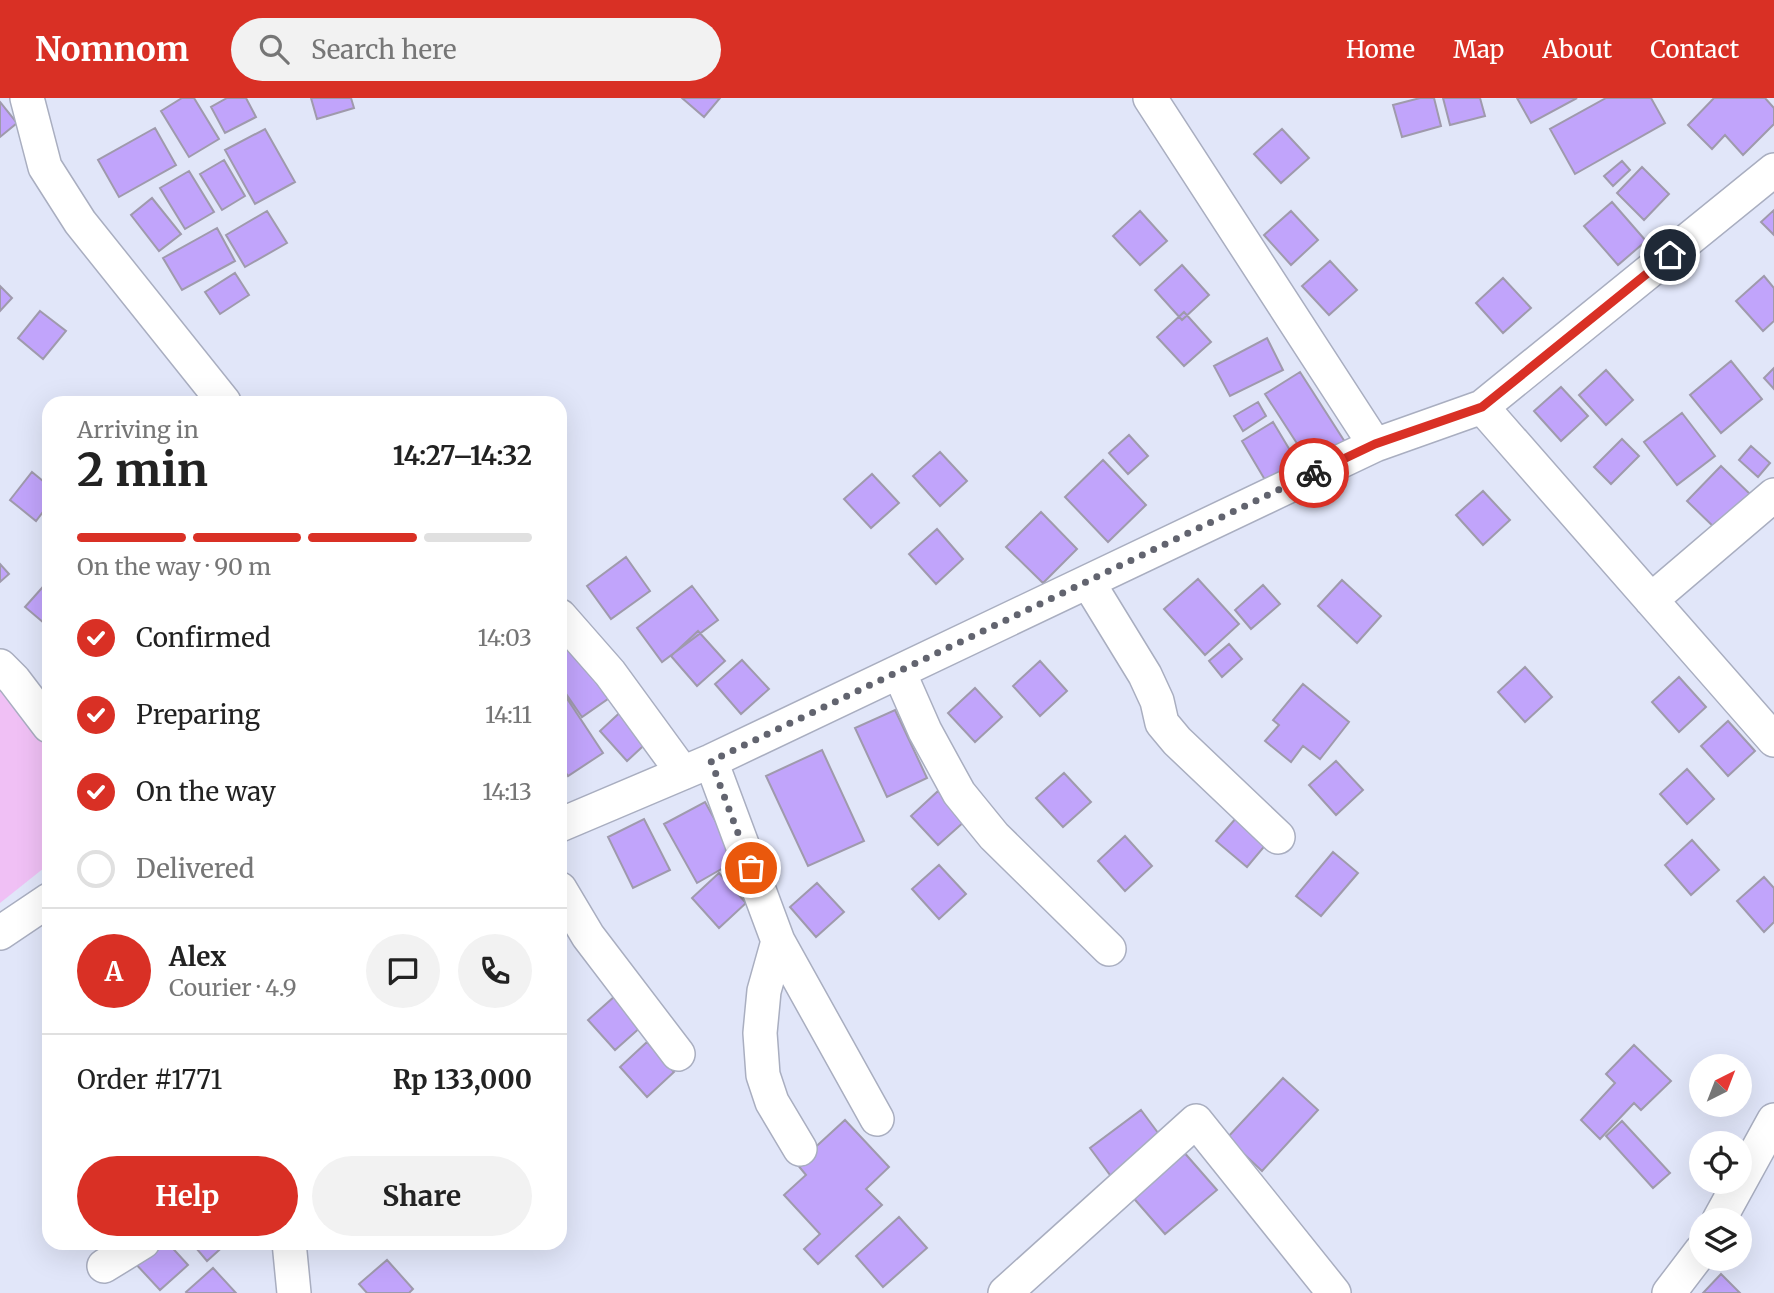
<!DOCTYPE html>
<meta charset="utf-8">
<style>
body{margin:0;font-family:Merriweather,serif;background:#f2f2f2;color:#222;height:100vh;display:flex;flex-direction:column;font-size:26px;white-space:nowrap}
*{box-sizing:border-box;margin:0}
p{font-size:23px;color:#767676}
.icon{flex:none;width:38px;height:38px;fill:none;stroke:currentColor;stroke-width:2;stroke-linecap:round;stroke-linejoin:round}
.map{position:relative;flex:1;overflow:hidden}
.details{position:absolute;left:42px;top:298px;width:525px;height:854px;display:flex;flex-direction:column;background:#fff;border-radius:21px;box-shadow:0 7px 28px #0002}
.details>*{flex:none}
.needle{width:46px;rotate:42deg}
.controls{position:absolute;left:1689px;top:956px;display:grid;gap:14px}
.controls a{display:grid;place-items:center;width:63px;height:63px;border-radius:50%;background:#fff;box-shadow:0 7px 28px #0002;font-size:35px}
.pin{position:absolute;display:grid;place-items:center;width:60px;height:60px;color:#fff;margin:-30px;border:4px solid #fff;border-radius:50%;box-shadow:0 2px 7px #0007}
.courier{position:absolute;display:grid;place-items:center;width:70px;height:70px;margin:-35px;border:5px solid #d93025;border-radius:50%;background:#fff;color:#222;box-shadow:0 2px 9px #0007}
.overview em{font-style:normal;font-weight:700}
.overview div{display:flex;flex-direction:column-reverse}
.overview{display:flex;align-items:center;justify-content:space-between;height:119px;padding:0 35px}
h1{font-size:46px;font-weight:700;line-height:52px}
.bar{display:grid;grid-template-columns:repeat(4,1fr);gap:10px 7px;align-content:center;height:84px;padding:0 35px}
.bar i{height:9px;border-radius:5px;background:#e0e0e0}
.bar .on{background:#d93025}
.bar p{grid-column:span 4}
.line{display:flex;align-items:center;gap:18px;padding:0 35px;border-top:2px solid #e0e0e0}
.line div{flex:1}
.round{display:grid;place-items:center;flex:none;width:74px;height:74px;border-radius:37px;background:#f2f2f2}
ol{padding:0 35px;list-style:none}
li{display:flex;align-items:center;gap:21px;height:77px}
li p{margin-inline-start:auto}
li .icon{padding:7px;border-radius:50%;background:#d93025;color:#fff;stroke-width:4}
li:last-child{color:#767676}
li i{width:38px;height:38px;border:4px solid #e0e0e0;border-radius:50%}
.primary-button{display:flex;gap:14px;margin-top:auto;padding:14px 35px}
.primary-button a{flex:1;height:80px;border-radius:42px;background:#d93025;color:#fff;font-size:28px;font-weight:700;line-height:80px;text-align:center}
.primary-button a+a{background:#f2f2f2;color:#222}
header{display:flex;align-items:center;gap:42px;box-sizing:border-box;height:98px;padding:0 35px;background:#d93025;color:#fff}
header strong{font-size:33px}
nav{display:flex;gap:38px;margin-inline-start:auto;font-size:24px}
.search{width:490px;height:63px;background:#f2f2f2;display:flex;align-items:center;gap:18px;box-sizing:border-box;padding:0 24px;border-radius:38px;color:#767676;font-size:26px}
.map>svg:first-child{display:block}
</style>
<header>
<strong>Nomnom</strong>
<div class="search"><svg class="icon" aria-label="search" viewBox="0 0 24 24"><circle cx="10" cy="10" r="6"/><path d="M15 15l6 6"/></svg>Search here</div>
<nav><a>Home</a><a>Map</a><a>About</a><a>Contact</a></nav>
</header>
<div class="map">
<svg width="1774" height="1195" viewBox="0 0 1774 1195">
<rect width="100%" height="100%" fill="#e1e6f9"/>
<!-- green -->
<path fill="#f0c0f5" d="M0 581 49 649V766L0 805Z"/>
<!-- building -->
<path fill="#c1a4fb" stroke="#9f9aac" stroke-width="2" d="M182 0H194L219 41 189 59 161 13Z
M227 0H246L256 19 225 35 211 9Z
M311 0H351L354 10 317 21Z
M682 0H720L704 19Z
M1420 0H1434L1441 28 1402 39 1393 7Z
M1443 0H1480L1485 18 1450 27Z
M1517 0H1577L1531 25Z
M1606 0H1651L1665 25 1575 76 1550 31Z
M1714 0H1765L1774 10V26L1743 57 1725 37 1712 51 1688 27Z
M0 4 17 25 0 39Z
M155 30 176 67 119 99 98 62Z
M265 31 295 84 255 106 225 52Z
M1282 31 1309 60 1281 85 1254 56Z
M224 62 245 98 222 112 200 76Z
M1622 63 1630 72 1613 88 1604 78Z
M1642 69 1669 96 1644 122 1617 95Z
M189 73 214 114 185 131 160 90Z
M152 100 181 136 159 153 131 117Z
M1612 104 1646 143 1618 167 1584 128Z
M1774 112V137L1761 124Z
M267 113 287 145 245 169 226 137Z
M1140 113 1167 143 1140 167 1113 138Z
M1291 113 1318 142 1291 167 1264 137Z
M217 130 235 163 182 192 163 160Z
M1330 163 1357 192 1329 217 1302 188Z
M1182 167 1209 197 1182 222 1155 192Z
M235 175 249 197 220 216 205 194Z
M1764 178 1774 190V223L1763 233 1736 203Z
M1503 180 1531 210 1503 235 1476 205Z
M0 188 12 200 0 213Z
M40 213 66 233 43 261 18 240Z
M1184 214 1211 244 1184 268 1157 239Z
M1267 240 1283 272 1230 298 1214 268Z
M1731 263 1762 301 1721 335 1690 297Z
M1774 270V291L1764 280Z
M1606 272 1633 302 1606 327 1579 297Z
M1300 274 1345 344 1311 367 1265 296Z
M1561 289 1588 318 1561 343 1534 313Z
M1258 304 1266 318 1243 333 1234 318Z
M1682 315 1715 358 1677 387 1644 344Z
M1273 324 1300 369 1268 387 1242 343Z
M1129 337 1148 358 1128 376 1109 355Z
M1622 341 1639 358 1611 386 1594 369Z
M1751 348 1770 365 1758 379 1739 362Z
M940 354 967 383 940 408 913 378Z
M1103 362 1146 407 1108 444 1065 399Z
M1721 368 1752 398 1718 433 1687 403Z
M32 374 49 388V406L36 423 10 402Z
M872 376 899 405 871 430 844 401Z
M1483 393 1510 422 1483 447 1456 417Z
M1041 414 1077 451 1043 485 1006 449Z
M937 431 963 461 936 486 909 456Z
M626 459 650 493 611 521 587 488Z
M0 466 9 476 0 484Z
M1198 481 1239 526 1205 557 1164 511Z
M49 482V518L44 525 25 509Z
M1342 482 1381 518 1357 545 1318 508Z
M1263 487 1280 506 1251 531 1235 512Z
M692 488 718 522 662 564 637 530Z
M560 527 615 596 582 619 560 587Z
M698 533 725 563 697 588 671 558Z
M1229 546 1242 561 1222 579 1209 563Z
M742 562 769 591 741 616 715 586Z
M1040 563 1067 593 1040 618 1013 588Z
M1525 569 1552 599 1525 624 1498 594Z
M1679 579 1706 609 1679 634 1652 604Z
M1303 586 1349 624 1320 661 1303 648 1291 664 1265 643 1279 627 1273 622Z
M560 590 603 655 568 678 560 666Z
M975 590 1002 619 975 644 948 615Z
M627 608 654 638 627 663 600 633Z
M895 612 927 680 887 699 855 630Z
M1728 623 1755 653 1728 678 1701 648Z
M822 652 864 743 808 768 766 678Z
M1336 663 1363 692 1336 717 1309 687Z
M1687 671 1714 701 1687 726 1660 696Z
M1064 675 1091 704 1063 729 1036 700Z
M938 693 965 723 938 747 911 718Z
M705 704 737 762 697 785 664 726Z
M1237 719 1268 744 1247 769 1216 743Z
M644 721 670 772 633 790 608 739Z
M1125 738 1152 768 1125 793 1098 763Z
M1692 742 1719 772 1691 797 1665 767Z
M1333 754 1358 775 1321 818 1296 798Z
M939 767 966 796 939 821 912 791Z
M719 775 746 805 719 830 692 800Z
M1764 779 1774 790V824L1764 834 1737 803Z
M817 785 844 814 816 839 790 809Z
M615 898 642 928 615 952 588 922Z
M647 944 674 974 647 999 620 969Z
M1634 947 1671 983 1641 1012 1634 1005 1600 1041 1581 1022 1615 985 1606 976Z
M1283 980 1318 1012 1262 1073 1227 1040Z
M1141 1012 1167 1047 1116 1085 1090 1050Z
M845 1022 889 1069 866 1091 882 1107 818 1166 804 1151 820 1136 784 1097 806 1077 797 1066Z
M1622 1023 1670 1075 1653 1090 1606 1038Z
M1182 1052 1217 1092 1165 1136 1130 1096Z
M899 1119 927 1150 883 1189 856 1158Z
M153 1144H167L188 1167 160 1192 133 1163Z
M191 1144H228L207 1163Z
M387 1162 413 1191 409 1195H367L359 1186Z
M213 1170 236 1195H187L186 1194Z
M1721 1176 1740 1195H1703Z"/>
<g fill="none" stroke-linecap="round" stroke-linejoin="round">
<defs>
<path id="minor" d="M27 0 45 69 80 124 224 304
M1150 0 1375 347
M1482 309 1774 642
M1088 484 1145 577 1157 603 1162 625 1177 643 1278 739
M1651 502 1774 397
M560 518 610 575 683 675
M0 568 14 582 49 628
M899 574 925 633 959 695 994 738 1109 851
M711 663 778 843 764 893 760 935 763 977 772 1004 800 1051
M560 727 711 663 1375 347 1482 309 1774 72
M560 791 588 838 678 956
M0 835 49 802
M778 843 877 1021
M1719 1122 1774 1022
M289 1144 294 1195
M104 1168 143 1144
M1005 1195 1196 1023 1334 1195
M1669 1195 1701 1153"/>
</defs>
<!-- minor casing -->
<use href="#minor" stroke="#a9aec0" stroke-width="36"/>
<!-- minor -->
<use href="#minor" stroke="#fff" stroke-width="33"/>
</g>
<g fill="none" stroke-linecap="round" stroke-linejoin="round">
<!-- done -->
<path stroke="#62646f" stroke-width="7" stroke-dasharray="0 12.6" d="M751 770 711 663 1314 375"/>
<!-- route -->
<path stroke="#d93025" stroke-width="9" d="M1314 375 1375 346 1482 309 1670 157"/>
</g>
</svg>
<div class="controls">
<a><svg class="needle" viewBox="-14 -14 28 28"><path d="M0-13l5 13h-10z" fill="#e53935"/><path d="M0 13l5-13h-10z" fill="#767676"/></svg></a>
<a><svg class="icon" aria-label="locate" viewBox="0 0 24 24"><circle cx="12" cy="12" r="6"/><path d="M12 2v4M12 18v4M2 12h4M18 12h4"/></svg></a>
<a><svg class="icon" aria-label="layers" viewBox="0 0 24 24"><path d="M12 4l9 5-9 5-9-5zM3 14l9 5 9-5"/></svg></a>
</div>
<div class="pin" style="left:751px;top:770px;background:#ea580c"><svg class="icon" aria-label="bag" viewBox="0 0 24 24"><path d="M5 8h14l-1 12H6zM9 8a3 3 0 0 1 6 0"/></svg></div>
<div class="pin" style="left:1670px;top:157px;background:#1f2937"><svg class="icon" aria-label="home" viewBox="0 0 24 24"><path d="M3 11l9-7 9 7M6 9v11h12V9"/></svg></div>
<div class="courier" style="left:1314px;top:375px"><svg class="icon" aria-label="bike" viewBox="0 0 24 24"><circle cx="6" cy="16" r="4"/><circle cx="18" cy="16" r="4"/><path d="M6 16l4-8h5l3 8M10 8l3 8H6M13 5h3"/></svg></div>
<section class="details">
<div class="overview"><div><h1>2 min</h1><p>Arriving in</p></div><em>14:27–14:32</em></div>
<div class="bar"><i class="on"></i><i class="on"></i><i class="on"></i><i></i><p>On the way · 90 m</p></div>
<ol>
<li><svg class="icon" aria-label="check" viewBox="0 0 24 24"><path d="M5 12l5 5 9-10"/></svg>Confirmed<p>14:03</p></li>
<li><svg class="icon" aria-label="check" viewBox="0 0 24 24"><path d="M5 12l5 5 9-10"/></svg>Preparing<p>14:11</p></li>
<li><svg class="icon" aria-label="check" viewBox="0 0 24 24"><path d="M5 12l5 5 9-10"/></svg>On the way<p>14:13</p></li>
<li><i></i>Delivered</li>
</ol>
<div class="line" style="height:126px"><b class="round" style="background:#d93025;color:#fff">A</b><div><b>Alex</b><p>Courier · 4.9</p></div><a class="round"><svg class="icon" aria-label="chat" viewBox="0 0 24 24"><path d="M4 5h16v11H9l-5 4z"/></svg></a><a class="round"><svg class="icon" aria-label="phone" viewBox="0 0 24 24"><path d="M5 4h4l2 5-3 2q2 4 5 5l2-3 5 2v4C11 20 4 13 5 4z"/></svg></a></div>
<div class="line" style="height:91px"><div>Order #1771</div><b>Rp 133,000</b></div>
<div class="primary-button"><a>Help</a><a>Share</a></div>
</section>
</div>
